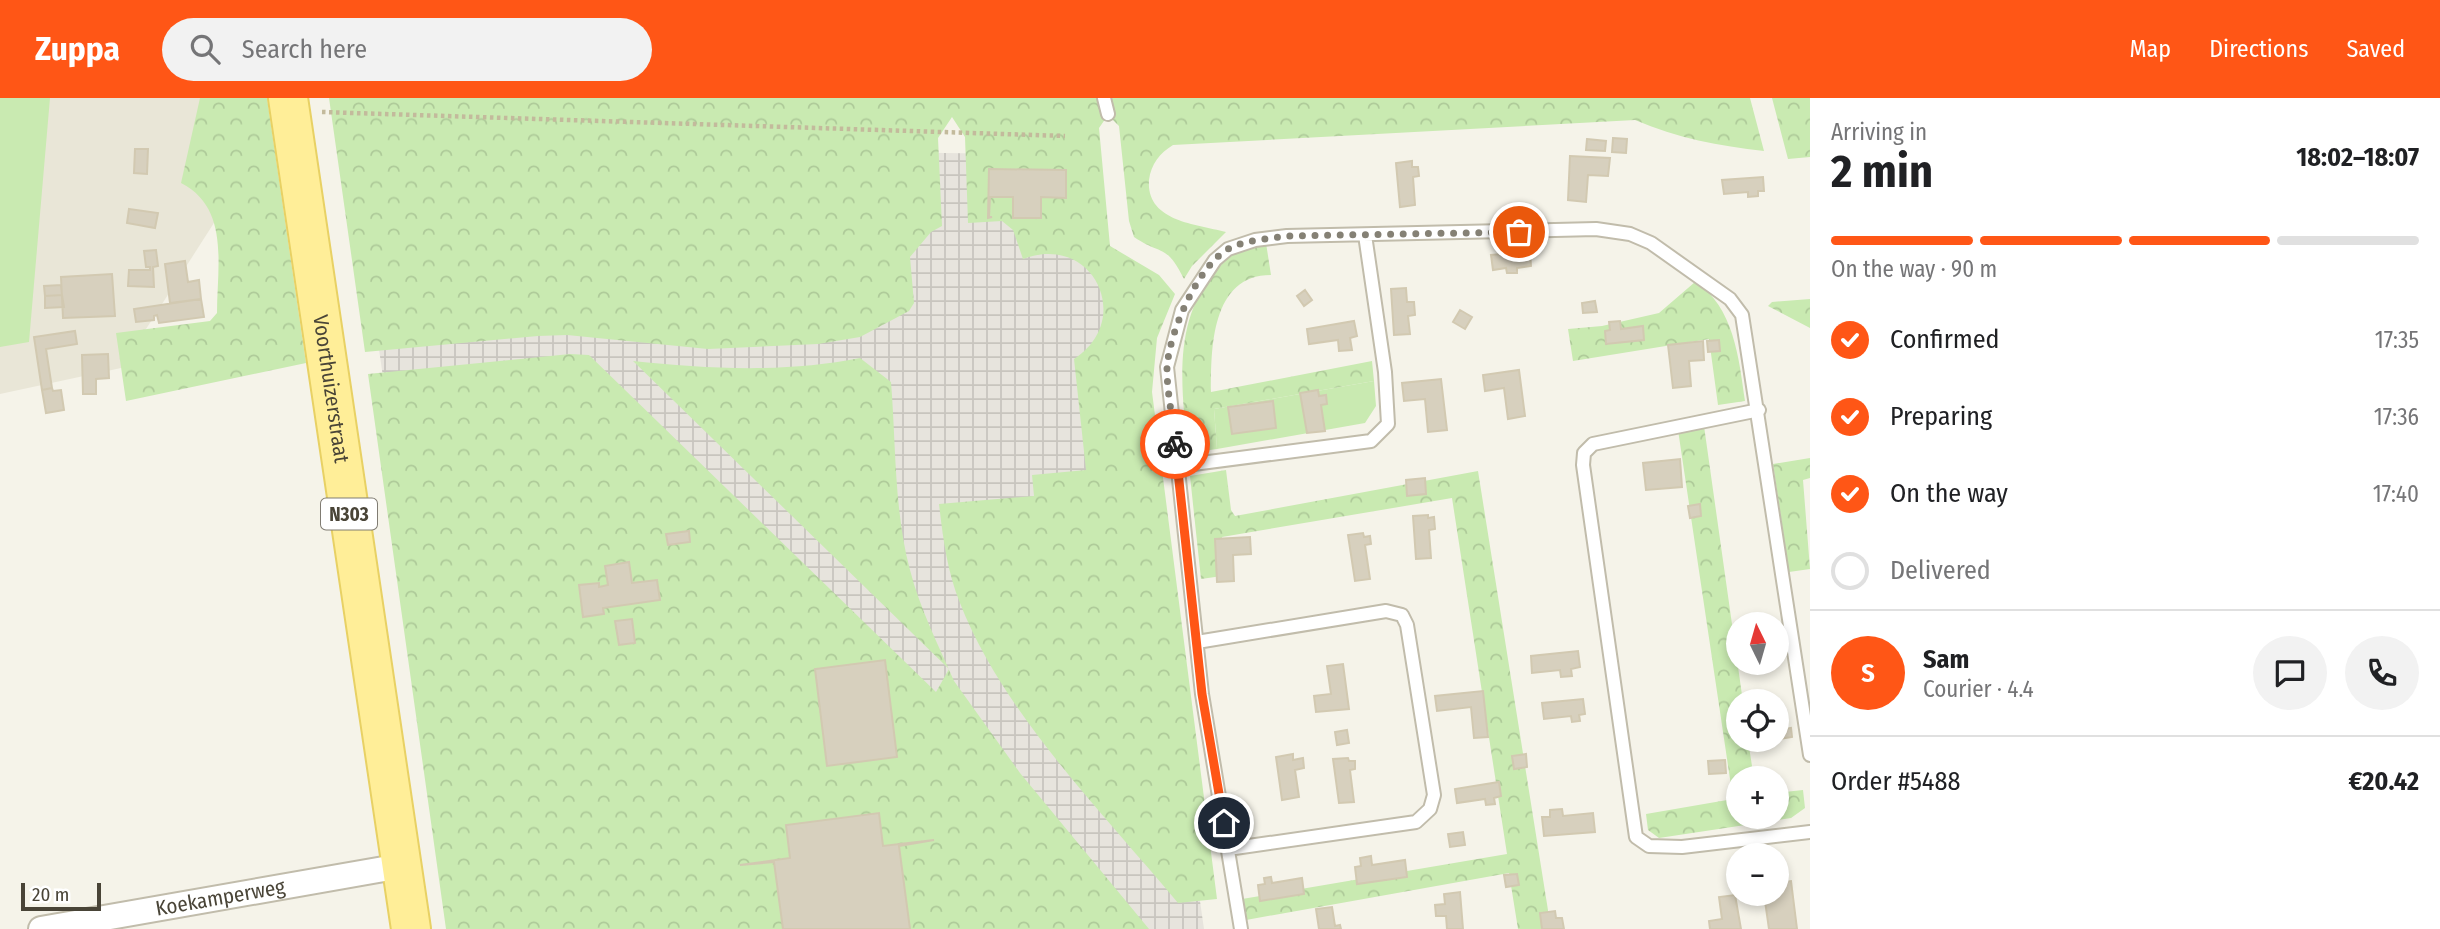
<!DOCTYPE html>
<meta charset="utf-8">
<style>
body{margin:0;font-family:"Fira Sans Condensed",sans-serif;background:#f2f2f2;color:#202124;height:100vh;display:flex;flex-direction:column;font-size:26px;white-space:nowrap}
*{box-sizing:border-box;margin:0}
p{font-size:23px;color:#757577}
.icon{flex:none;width:38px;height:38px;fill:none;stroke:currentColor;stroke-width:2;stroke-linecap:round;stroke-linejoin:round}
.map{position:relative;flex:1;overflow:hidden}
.sheet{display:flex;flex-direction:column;background:#fff;width:630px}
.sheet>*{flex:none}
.needle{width:46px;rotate:355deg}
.tools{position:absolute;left:1726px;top:514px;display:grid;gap:14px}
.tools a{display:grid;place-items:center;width:63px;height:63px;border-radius:50%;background:#fff;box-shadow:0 4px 10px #0003;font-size:35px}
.scale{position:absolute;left:21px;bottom:18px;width:80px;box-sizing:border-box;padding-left:7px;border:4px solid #494437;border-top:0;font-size:19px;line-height:24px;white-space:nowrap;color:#494437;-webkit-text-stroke:5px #fff;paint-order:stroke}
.pin{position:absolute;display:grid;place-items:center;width:60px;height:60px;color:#fff;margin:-30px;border:4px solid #fff;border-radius:50%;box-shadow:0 2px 7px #0007}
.courier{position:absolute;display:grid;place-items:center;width:70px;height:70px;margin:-35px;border:5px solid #ff5616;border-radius:50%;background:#fff;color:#222;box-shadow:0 2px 9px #0007}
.overview em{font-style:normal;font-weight:700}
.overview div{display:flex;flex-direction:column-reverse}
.overview{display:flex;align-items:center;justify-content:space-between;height:119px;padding:0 21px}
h1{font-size:46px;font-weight:700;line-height:52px}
.bar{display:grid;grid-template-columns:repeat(4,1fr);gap:10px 7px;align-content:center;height:84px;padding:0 21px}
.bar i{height:9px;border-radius:5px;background:#e0e0e0}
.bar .current{background:#ff5616}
.bar p{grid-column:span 4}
.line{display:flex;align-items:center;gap:18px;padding:0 21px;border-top:2px solid #e0e0e0}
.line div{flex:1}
.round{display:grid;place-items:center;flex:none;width:74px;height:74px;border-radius:37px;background:#f2f2f2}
ol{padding:0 21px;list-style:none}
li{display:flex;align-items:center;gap:21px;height:77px}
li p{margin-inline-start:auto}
li .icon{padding:7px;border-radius:50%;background:#ff5616;color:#fff;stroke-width:4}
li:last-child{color:#757577}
li i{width:38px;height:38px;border:4px solid #e0e0e0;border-radius:50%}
header{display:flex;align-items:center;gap:42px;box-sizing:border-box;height:98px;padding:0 35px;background:#ff5616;color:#fff}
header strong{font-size:33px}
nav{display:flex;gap:38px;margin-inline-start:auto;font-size:24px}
.search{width:490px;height:63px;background:#f2f2f2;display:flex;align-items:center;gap:18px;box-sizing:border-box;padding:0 24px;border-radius:38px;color:#757577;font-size:26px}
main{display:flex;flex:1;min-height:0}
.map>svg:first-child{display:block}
</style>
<header>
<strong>Zuppa</strong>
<div class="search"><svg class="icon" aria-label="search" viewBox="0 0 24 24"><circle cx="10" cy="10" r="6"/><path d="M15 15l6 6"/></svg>Search here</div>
<nav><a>Map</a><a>Directions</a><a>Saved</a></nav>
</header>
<main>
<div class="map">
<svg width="1810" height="831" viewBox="0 0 1810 831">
<defs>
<pattern id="industrial-grid" width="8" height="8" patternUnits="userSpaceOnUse" patternTransform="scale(1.75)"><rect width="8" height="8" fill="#e7e4dd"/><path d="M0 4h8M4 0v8" fill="none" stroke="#c8c5be"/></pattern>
<pattern id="forest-crowns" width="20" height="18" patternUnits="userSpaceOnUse" patternTransform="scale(1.75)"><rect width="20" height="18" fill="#c9eab1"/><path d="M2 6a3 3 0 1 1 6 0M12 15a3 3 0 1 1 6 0" fill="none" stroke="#aeca99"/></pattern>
</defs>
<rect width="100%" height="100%" fill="#f5f3e9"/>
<!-- residential -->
<path fill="#e9e6d7" d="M0 0H237L244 78 121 270 0 296Z"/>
<!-- industrial -->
<path fill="url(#industrial-grid)" d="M349 47 1093 57 1204 831H464Z"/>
<!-- green -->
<path fill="#c9eab1" d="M0 0H50L29 244 0 249Z
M1374 283 1376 308 1365 325 1217 351 1214 311Z"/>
<!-- forest -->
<path fill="url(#forest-crowns)" d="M200 0H267L306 265 126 303 116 235 210 223 217 215C217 168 230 110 181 85Z
M329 0H1750L1764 53C1719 48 1677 40 1635 22L1173 47C1160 55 1151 66 1149 82 1146 123 1194 126 1226 134L1192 168 1184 181C1166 145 1162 158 1134 139L1129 123 1119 28 1108 17 1099 30 1110 148 1159 177 1175 196 1157 240 1152 294 1217 801 1178 805C1104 716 1002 614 960 505 947 473 943 440 939 406L1034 398 1032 377 1086 372 1074 261C1135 222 1093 134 1023 161L1013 132 1002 123 968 125 965 39 952 19 938 40 942 128 931 134 910 159 914 205 909 213 860 239 818 246 708 251 567 237 538 238 365 254Z
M1772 0H1810V59L1788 61Z
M1266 145 1271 177C1211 177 1211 251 1211 294L1372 263 1374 283 1214 311 1217 351 1188 355C1182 294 1171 223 1216 173 1223 165 1229 155 1239 151 1248 148 1258 147 1266 145Z
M1695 184C1734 208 1739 261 1745 303L1718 307 1709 241 1573 263 1568 231 1602 228 1659 215Z
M1810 201V230L1768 208 1772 204Z
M570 256 589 257 936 594 949 571 633 263C708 271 786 275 860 260L891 284C896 345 894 413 910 472 920 511 938 546 954 583L1020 675 1149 831H446L368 276Z
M1704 328 1743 604H1738V642H1748L1754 681H1738V719H1776V695L1803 692 1805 710 1791 720 1659 740 1648 732 1646 716 1733 701 1678 332Z
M1810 360V380L1803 382 1810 471 1789 474 1773 366Z
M1226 372 1231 412 1235 418 1478 373 1551 831H1518L1509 775 1246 822 1242 801 1507 756 1452 400 1222 439 1229 477 1201 481 1190 378Z"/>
<!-- building -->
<path fill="#d7d0be" stroke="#d2c9b1" stroke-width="2" d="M1613 40 1627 41 1626 55 1612 54Z
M1587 41 1606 43 1605 53 1586 52Z
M135 51H148L147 76 134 75Z
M1570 58 1610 60 1608 78 1588 77 1586 104 1568 102Z
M1412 63V69H1418L1419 78 1413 79 1415 107 1400 109 1396 65Z
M989 71 1066 72V100L1041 99V120H1013V99H990L989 119H992L988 120Z
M1763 79 1764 93H1758V98L1748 99V94L1724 96 1722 82Z
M129 111 158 115 155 130 127 125Z
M156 152 158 168 153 169 154 189 128 188 129 172H150V169H146L144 153Z
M1530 154 1531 168 1517 170V175H1507L1506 170 1493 172 1491 157Z
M185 163 188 184 199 182 201 201 170 205 165 166Z
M112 176 115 218 63 220 61 179Z
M61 187 62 197 45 198 44 188Z
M1406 190 1407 204H1414L1415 217 1408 218 1410 236 1394 237 1391 191Z
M1305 192 1312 202 1304 208 1297 198Z
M62 197 64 209 45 210V198Z
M201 201 204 219 159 225 157 217 154 218V222L136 224 134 211Z
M1595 203 1597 214 1583 215 1582 205Z
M1460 212 1472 219 1465 231 1453 224Z
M1354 223 1357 238 1350 240 1352 252 1339 253 1338 242 1309 246 1307 231Z
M1620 223 1621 231 1643 228 1644 242 1606 246 1605 233 1610 232 1609 224Z
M75 233 77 246 46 251 52 290 42 292 34 239Z
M1719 242 1720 253 1708 254 1707 243Z
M1703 243 1704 262 1689 263 1691 288 1673 290 1668 247Z
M108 256 109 280 96 281V296H83L82 257Z
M1519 272 1525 318 1508 321 1504 290 1485 293 1483 277Z
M1441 281 1447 332 1428 334 1425 301 1404 303 1402 285Z
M52 290 53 293 61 292 64 312 46 315 42 292Z
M1318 292 1319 298 1326 297 1327 306 1321 307 1325 333 1307 335 1300 295Z
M1273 303 1276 330 1232 336 1228 309Z
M1680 361 1682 389 1646 392 1643 365Z
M1425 380 1426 396 1407 398 1406 382Z
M1700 406 1701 418 1690 420 1688 408Z
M1428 417V420L1434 419 1435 431 1429 432 1431 460 1416 461 1413 418Z
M689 433 690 444 668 447 666 436Z
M1363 435 1364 439 1370 438 1371 446 1365 447 1370 481 1355 483 1348 437Z
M1250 439 1251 456 1233 457 1234 483 1217 484 1215 441Z
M629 464 632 485 657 482 660 502 603 510 604 516 583 519 579 487 599 485V489L608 487 605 468Z
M632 521 635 545 619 547 615 523Z
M1578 553 1580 569 1571 571 1572 578 1561 579 1560 572 1532 575 1531 558Z
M885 562 897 659 827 668 815 571Z
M1343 566 1349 611 1316 614 1314 598 1331 596 1327 568Z
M1483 593 1488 639 1474 640 1471 609 1437 613 1435 598Z
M1583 601 1585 616 1579 617 1580 623 1572 624 1571 618 1544 621 1542 605Z
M1791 630 1792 639 1779 641 1778 632Z
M1347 632 1349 645 1337 647 1335 634Z
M1293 656V662L1303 660 1304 670 1295 672 1299 699 1282 702 1276 659Z
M1526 656 1527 669 1514 671 1512 658Z
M1348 660 1349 663H1355V671L1350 672 1354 704 1339 705 1333 661Z
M1725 662 1726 675 1709 676 1708 663Z
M1499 684 1501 698 1494 700 1495 706 1486 707 1485 701 1457 705 1455 691Z
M1562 711 1563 718 1593 715 1595 734 1544 738 1542 719H1550V712Z
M879 715 883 748 934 742 899 748 910 831H783L774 764 740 767 790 760 786 727Z
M1463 734 1465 747 1450 749 1448 736Z
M1371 758 1372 767 1405 762 1407 779 1357 786 1355 769 1361 768 1360 760Z
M1517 776 1519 787 1506 789 1504 777Z
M1271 779 1272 785 1302 780 1304 796 1260 803 1258 787 1265 786 1264 780Z
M1791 783 1797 831H1769L1764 796H1776V785Z
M1460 794 1463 831H1447L1446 818H1436L1435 807 1445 806 1444 796Z
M1735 797 1741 831H1710L1709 823 1722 821 1719 799Z
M1332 809 1335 828 1340 827 1341 831H1319L1316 811Z
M1555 813 1556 820H1562L1564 831H1542L1540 815Z"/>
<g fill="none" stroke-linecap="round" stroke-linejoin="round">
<defs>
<path id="service" d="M1104 0 1108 16
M1759 312 1593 346 1584 355 1583 367 1636 739 1649 748 1682 749 1810 734
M1178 368 1371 343 1388 326 1385 274 1365 137
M1197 544 1386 513 1402 517 1407 527 1434 697 1430 711 1416 724 1228 751
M1241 831 1202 596 1167 269 1182 212 1215 162 1228 151 1255 142 1287 138 1596 131 1630 136 1651 145 1730 201 1742 217 1810 657"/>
<g id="minor">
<path id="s1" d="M41 831 401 768"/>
</g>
<g id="primary">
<path id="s2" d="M288 0 411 831"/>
</g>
</defs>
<!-- service casing -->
<use href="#service" stroke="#c1bcab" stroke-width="16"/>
<!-- minor casing -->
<use href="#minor" stroke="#c1bcab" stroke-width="28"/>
<!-- primary casing -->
<use href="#primary" stroke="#e8d164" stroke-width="42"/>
<!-- path -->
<path stroke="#c3ba9c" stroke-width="4.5" stroke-dasharray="3.5 3.5" stroke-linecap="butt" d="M322 14 1065 38"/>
<!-- service -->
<use href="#service" stroke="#fff" stroke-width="12"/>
<!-- minor -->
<use href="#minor" stroke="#fff" stroke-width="24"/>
<!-- primary -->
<use href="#primary" stroke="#ffee98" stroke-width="38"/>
</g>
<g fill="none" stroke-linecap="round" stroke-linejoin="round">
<!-- done -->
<path stroke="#858175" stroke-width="7" stroke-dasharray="0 12.6" d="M1175 346C1173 321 1167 295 1167 271 1168 237 1198 166 1230 150 1247 142 1268 141 1287 138L1519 134"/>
<!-- route -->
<path stroke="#ff5616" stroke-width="9" d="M1175 346 1202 596 1224 725"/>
</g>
<g text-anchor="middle" stroke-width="6" stroke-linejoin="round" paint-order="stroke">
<!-- shield labels -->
<rect fill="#fff" stroke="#807c73" stroke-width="2" x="321" y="400.5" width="56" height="31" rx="5"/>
<g font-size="19" font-weight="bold" fill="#494437">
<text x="349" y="423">N303</text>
</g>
<!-- street labels -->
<g font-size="21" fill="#494437" stroke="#fff">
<text dy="7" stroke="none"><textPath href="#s2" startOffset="294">Voorthuizerstraat</textPath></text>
<text dy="7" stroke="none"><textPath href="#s1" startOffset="182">Koekamperweg</textPath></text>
</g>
</g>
</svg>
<div class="tools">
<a><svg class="needle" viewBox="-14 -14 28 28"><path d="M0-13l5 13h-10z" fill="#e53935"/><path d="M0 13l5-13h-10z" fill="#757577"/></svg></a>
<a><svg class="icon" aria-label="locate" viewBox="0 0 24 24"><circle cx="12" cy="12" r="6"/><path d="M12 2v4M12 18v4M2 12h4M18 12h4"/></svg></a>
<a>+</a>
<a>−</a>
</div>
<div class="scale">20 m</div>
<div class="pin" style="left:1519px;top:134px;background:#ea580c"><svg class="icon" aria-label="bag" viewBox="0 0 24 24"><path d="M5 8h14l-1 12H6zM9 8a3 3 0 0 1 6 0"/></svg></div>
<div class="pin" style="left:1224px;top:725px;background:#1f2937"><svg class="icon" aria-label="home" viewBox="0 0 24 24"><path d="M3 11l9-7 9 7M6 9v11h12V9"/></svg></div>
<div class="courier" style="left:1175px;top:346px"><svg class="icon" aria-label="bike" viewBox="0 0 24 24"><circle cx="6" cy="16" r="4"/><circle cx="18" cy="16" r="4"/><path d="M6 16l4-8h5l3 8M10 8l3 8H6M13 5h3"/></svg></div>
</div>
<section class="sheet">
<div class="overview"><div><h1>2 min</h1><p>Arriving in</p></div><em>18:02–18:07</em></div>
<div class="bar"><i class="current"></i><i class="current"></i><i class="current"></i><i></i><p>On the way · 90 m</p></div>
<ol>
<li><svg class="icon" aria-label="check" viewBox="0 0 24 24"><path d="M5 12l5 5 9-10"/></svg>Confirmed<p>17:35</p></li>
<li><svg class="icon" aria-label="check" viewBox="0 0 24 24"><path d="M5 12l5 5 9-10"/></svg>Preparing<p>17:36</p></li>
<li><svg class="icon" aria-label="check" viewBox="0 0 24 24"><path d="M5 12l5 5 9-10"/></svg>On the way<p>17:40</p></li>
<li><i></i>Delivered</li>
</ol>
<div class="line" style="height:126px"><b class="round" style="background:#ff5616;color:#fff">S</b><div><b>Sam</b><p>Courier · 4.4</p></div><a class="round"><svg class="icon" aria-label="chat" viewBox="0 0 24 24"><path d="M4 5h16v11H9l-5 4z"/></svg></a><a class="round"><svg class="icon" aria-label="phone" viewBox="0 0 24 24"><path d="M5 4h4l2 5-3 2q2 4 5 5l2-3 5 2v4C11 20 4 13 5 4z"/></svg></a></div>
<div class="line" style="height:91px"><div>Order #5488</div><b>€20.42</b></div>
</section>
</main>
